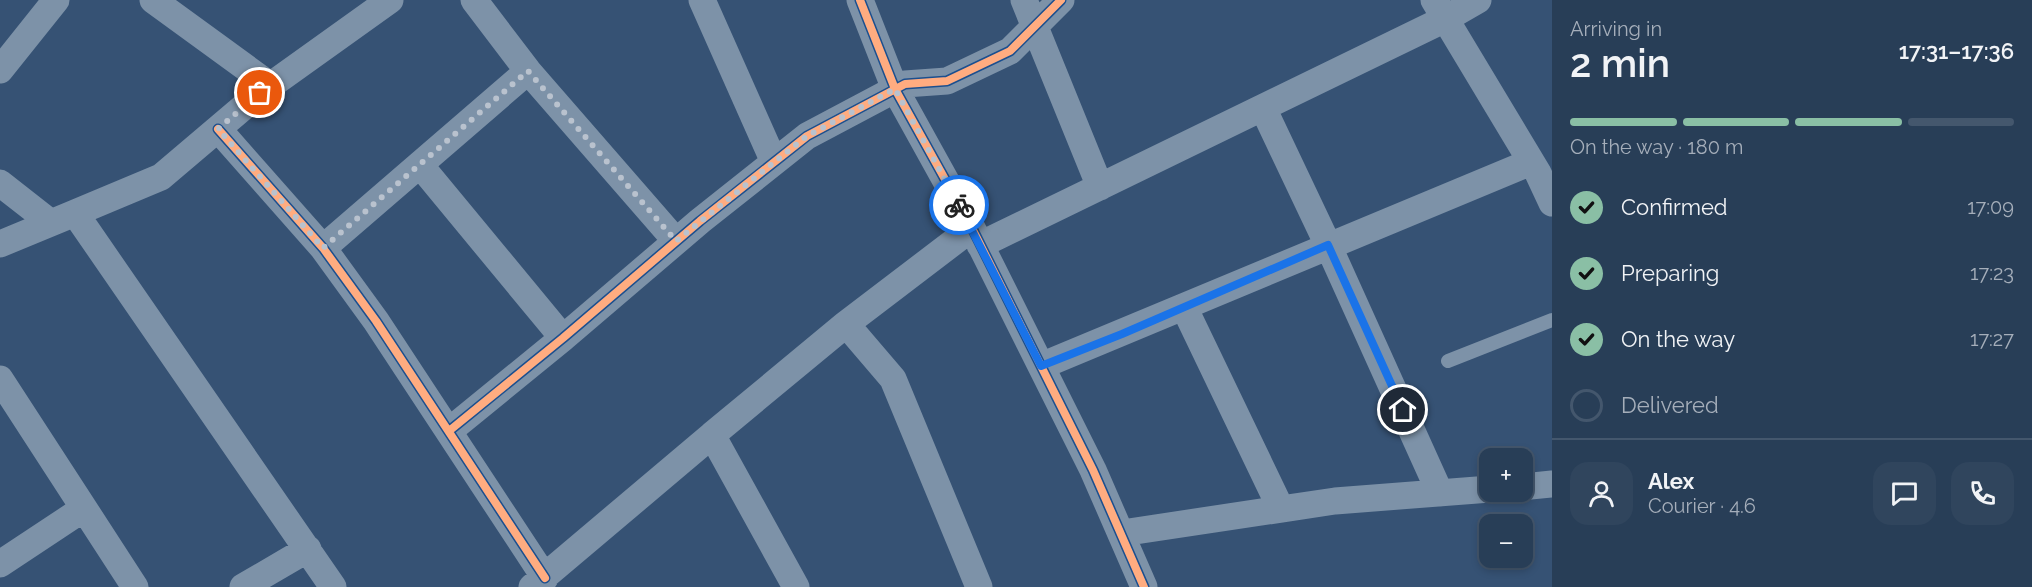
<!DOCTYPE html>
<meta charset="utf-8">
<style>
body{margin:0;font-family:Raleway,sans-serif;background:#30455d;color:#f1f3f6;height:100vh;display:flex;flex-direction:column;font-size:22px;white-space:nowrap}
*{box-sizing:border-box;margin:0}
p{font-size:20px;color:#a5aeba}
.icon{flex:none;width:33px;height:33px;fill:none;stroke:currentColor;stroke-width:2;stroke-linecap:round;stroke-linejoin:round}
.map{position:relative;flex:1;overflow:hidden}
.sheet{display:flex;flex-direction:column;background:#283e57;width:480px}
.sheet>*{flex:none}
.fabs{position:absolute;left:1479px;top:448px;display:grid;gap:12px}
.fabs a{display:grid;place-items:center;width:54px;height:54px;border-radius:12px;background:#283e57;box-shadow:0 3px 9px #0003,0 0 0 2px #44576d;font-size:30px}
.pin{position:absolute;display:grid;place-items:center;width:51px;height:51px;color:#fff;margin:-26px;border:3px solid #fff;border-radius:50%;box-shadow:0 2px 6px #0007}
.courier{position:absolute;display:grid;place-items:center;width:60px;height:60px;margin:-30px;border:4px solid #1a73e8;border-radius:50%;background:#fff;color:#222;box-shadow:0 2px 8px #0007}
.summary em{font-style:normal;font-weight:600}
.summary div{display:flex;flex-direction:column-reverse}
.summary{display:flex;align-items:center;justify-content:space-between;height:102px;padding:0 18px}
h1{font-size:39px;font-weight:600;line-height:45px}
.bar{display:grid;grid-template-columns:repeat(4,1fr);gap:9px 6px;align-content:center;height:72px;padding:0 18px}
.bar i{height:8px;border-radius:4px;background:#44576d}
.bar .active{background:#8abfa5}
.bar p{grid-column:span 4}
.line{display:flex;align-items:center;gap:15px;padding:0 18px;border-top:2px solid #44576d}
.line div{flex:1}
.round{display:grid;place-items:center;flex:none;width:63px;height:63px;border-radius:18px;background:#30455d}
ol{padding:0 18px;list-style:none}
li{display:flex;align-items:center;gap:18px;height:66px}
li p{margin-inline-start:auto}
li .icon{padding:6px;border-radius:50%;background:#8abfa5;color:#111;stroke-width:4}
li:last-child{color:#a5aeba}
li i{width:33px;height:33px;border:3px solid #44576d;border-radius:50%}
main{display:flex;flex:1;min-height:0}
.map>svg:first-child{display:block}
</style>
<main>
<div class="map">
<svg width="1552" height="587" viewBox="0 0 1552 587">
<rect width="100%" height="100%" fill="#365274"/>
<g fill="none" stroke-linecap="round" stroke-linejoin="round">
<!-- service -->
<path stroke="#7d92a8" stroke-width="14" d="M1448 361 1552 320"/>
<!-- minor -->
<path stroke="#7d92a8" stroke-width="27" d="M153 0 271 86
M474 0 528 71 676 241
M702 0 774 162
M860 0 895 89 972 228 1093 470 1144 587
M1024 0 1100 187
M1434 0 1538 173 1552 203
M0 70 56 0
M1263 108 1328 245 1440 493
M218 129 323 248 376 321 545 578
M420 165 563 338
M0 183 51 223
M75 213 161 177 260 93 390 0
M0 244 75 213 333 587
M980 245 1445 19 1478 0
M323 248 528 71
M1184 307 1281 509
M846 324 893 379 979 587
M1041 366 1531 162
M0 379 135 587
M449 431 563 338 700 221 807 136 905 84 947 81 1010 51 1061 0
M712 435 846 324 972 228
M1522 487 1552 484
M1122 533 1335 501 1490 489
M0 564 83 509
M243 587 308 549
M532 587 712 435 796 587"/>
<defs>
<path id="cycleway" d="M860 0 895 89 972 228 1093 470 1144 587
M218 129 323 248 376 321 545 578
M449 431 563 338 700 221 807 136 905 84 947 81 1010 51 1061 0"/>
</defs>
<!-- cycleway casing -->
<use href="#cycleway" stroke="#1b4f8f" stroke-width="11"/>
<!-- cycleway -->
<use href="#cycleway" stroke="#ffac80" stroke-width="8"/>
</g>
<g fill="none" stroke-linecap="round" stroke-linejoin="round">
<!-- done -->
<path stroke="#b9c2ce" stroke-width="6" stroke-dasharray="0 10.8" d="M260 93 218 129 323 248 528 71 676 241 807 136 895 89 959 205"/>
<!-- route -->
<path stroke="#1a73e8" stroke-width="8" d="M959 205 1041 366 1122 334 1328 245 1403 410"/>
</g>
</svg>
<div class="fabs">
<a>+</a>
<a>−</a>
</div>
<div class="pin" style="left:260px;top:93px;background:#ea580c"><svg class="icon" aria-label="bag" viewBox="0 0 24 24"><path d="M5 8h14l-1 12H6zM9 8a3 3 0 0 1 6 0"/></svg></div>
<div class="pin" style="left:1403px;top:410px;background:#1f2937"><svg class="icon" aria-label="home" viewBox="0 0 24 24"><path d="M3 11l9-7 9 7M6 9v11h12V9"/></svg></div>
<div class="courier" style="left:959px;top:205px"><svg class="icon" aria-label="bike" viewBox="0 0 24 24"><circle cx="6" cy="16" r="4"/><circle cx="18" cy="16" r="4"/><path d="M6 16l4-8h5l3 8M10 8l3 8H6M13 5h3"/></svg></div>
</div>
<section class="sheet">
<div class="summary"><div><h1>2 min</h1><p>Arriving in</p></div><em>17:31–17:36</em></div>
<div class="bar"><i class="active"></i><i class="active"></i><i class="active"></i><i></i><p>On the way · 180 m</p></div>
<ol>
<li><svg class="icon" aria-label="check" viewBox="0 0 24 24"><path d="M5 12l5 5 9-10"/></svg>Confirmed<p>17:09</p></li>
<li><svg class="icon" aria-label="check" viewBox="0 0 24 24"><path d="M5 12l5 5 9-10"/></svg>Preparing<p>17:23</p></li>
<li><svg class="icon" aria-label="check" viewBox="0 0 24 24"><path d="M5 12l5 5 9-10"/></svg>On the way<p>17:27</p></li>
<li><i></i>Delivered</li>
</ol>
<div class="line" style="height:108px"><a class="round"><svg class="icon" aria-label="person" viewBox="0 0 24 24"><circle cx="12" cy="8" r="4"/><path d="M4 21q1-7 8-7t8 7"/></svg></a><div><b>Alex</b><p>Courier · 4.6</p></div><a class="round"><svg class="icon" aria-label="chat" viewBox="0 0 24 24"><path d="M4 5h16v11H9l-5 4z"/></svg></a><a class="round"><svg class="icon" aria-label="phone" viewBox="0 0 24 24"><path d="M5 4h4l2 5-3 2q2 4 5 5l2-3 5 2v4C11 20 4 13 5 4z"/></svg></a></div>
</section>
</main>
